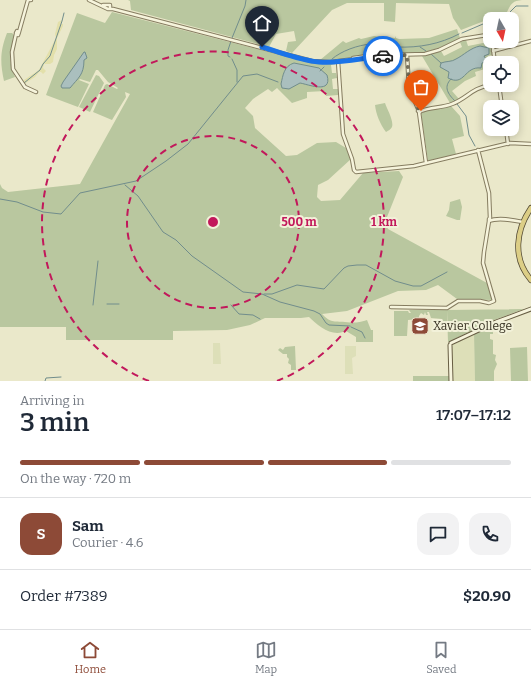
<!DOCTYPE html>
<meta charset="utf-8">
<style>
body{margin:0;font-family:Bitter,serif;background:#f2f2f3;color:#1f2937;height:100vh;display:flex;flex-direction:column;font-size:15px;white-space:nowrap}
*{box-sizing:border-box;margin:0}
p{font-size:13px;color:#747a83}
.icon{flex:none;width:22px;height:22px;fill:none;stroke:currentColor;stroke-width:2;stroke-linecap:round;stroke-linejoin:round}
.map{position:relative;height:381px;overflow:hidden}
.panel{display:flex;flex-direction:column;background:#fff;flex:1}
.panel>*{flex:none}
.needle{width:26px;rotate:171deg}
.tools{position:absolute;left:483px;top:12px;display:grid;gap:8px}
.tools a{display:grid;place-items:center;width:36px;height:36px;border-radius:8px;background:#fff;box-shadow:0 2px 10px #0003;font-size:20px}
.pin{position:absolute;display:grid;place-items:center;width:34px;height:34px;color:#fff;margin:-41px -17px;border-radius:50% 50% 50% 0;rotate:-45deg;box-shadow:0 0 4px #0007}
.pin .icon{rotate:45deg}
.courier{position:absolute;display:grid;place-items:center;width:40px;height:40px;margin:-20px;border:3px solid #1a73e8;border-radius:50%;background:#fff;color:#222;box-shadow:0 1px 5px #0007}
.overview em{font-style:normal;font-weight:600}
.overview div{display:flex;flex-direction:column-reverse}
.overview{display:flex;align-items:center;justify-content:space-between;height:68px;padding:0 20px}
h1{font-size:26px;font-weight:600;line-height:30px}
.bar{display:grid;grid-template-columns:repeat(4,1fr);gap:6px 4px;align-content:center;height:48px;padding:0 20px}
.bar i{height:5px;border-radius:3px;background:#e0e1e3}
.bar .current{background:#8d4a37}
.bar p{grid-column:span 4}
.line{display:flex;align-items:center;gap:10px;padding:0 20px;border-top:1px solid #e0e1e3}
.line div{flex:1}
.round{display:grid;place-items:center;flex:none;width:42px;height:42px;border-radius:12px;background:#f2f2f3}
.dock{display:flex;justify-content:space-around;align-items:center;height:56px;border-top:1px solid #e0e1e3;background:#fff;font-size:11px;color:#747a83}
.dock a{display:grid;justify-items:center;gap:2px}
.dock .current{color:#8d4a37}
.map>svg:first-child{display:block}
</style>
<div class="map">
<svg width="531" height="381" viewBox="0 0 531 381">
<rect width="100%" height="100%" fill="#eae8ca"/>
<!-- farmland -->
<path fill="#dddfb8" d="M474 334 475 381H452V345Z
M213 343H220L221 364H213Z
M345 346H356V356L352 358 353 374H345Z"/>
<!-- green -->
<path fill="#b9c79f" d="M128 0H522C512 1 511 4 507 12L461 30 453 18 449 4 396 3 395 22 384 21V3H347L332 10 292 53 286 51 288 42 296 41 294 31 276 34 269 47 131 10 130 1Z
M112 12 308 62 323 64H336L331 65 332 73H336L337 78 332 79 333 89H338V95L326 96 325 91 307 92V98L292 103 277 88 272 92 268 89 253 99 245 108 253 116 255 128 286 156 297 155 317 143 336 142 346 148 351 159 328 180 318 185 317 197 321 201 340 200 363 173 399 171 403 177 385 222 388 229 487 283 492 300 457 299 438 285 426 290 398 291 347 311 322 314C331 323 333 321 345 322 355 323 357 323 367 320L371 330H373V342H356V337L346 331 348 329C335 340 318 326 309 317L301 318H265L250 325 227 330 173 331V340H66V327H0V184L2 188 8 192 80 184 130 94 125 92 126 97 112 120 93 112 105 85 107 84 117 89 118 88 108 82 98 70H96L90 82 80 79 79 80 89 84 78 107 46 95 77 13 105 23Z
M457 29 460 38 444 46 426 52 401 54 377 53 343 59 320 60 343 41 346 43 359 38 361 39 374 36 395 38V36L396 38 399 39 429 38Z
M7 33H12L15 36C10 52 8 62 15 77L4 81C0 62 0 51 7 33Z
M487 36 489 37 492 55 488 56 489 60H493V63H490L485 69 475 72 476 76 465 81 452 91 459 99 450 103 422 56 441 51 444 56 462 47 460 42 466 40 468 46 488 42Z
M96 75 99 76 104 83 90 112 79 107Z
M385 103C387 109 394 121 392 127 391 129 388 131 386 132 380 124 376 114 375 105Z
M451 106 460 116 464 136 452 139 456 154 428 161 421 113 423 111Z
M460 199 462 207 460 220H457L446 216 449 210 450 202Z
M524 309 494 320 448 342 447 310Z
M409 310H447V323H443L442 319 431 318 429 312H427L428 315H426L425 312 424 315 421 313 419 316V319L408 320 407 336H394V311H408L409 313H411Z
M493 325V334H490V339L493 340V354L496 355 495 360 497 364 494 371V381H475L474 334Z
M295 346 296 370H291V365L288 363 289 359 287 357V354H283L278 350 280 348 283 350 285 347Z
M527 347 528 381H511L510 348Z
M413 376H449V381H413Z"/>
<!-- sand -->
<path fill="#e3e0aa" d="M64 12 61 24H63V26L57 38V49L54 55 53 62 50 64H44L43 68 46 71 43 74 41 72H39L35 77 24 84V80L39 70 56 38 55 34 58 22 62 20Z"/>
<!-- water -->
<path fill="#aabfbe" stroke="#718d8c" d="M480 46 489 48V54L484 56 487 61 482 63 481 68C464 66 465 87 448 78L449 72 440 67 441 63C446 61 452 62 456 59 464 55 470 48 480 46Z
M84 52H85L87 58 84 60C84 75 78 78 70 88H62L61 86 63 82Z
M294 63 319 68 327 75C333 95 307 84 300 83L289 89 282 88 281 84C283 75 284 66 294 63Z"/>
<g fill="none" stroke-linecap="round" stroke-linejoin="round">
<!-- stream -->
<path stroke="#718d8c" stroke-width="1" d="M495 19 508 14 516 6H528
M462 33 490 21
M232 38 245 6 246 0
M397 47C419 48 440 44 459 34
M420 47 426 51
M431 54 441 63
M230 57 228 56V50L231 41
M232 59 237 70V82
M332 59C341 51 358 45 371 44 379 43 388 46 396 47
M320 71 324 67
M451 79C443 87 448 94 455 101
M24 83 40 70 43 64 50 56 62 21 64 13
M457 104 466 116 469 135 475 146
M125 185 138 196 163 232 176 240 192 256 243 292 262 294 280 302 314 311 320 314 326 323 329 325 350 326
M0 199 17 202 43 212 61 214 80 193 136 181 166 161 188 144 243 76 257 74 278 82
M264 294H272L297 285 324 289 344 268 348 266 357 265H366L395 281 413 286H421L447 272
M107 304H119
M93 305 98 261
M231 305 239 314 253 315 260 319
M351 327 362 332 365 338
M45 381 46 378 61 377"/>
<defs>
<path id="tertiary" d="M89 0 108 9H113L312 61 330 62 388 55
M103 5H110V9
M17 31 19 32 18 35 16 33Z
M19 32 28 0H31
M16 34 12 52 13 69 25 87 36 92
M492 41 495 63
M493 51 531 41
M388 55 425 54 439 50 462 39 487 35H490
M407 55 409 87 418 109
M353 58 383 54
M338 61 343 134 352 159 354 170 356 172 414 166 510 143 531 144
M499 85 502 107
M419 108 421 109 420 112 418 111Z
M421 111C431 107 442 108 452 104 468 98 471 88 491 85
M419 112 426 163
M506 129 508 144
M489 221C498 217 513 220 523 222
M391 307 447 308 458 301H480L489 303 494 301 483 263 484 252 489 221V219L490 218 489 193 478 150"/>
<path id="secondary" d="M451 343 496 322 531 309
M450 345 451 381"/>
<path id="trunk" d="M531 208C516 230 512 258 531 280"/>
</defs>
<!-- tertiary casing -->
<use href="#tertiary" stroke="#857c60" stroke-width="4.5"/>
<!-- secondary casing -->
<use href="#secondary" stroke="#675d43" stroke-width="5"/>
<!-- trunk casing -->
<use href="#trunk" stroke="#534a34" stroke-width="6"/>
<!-- tertiary -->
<use href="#tertiary" stroke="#f6f4dc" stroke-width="2.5"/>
<!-- secondary -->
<use href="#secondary" stroke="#f6f4dc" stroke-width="3"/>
<!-- trunk -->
<use href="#trunk" stroke="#dcce86" stroke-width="4.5"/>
</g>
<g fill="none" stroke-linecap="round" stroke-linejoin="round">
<!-- done -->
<path stroke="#76715d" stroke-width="4" stroke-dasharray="0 7.2" d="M383 56 407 55 409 85 418 106V111H421"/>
<!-- route -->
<path stroke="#1a73e8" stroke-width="5" d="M262 47C280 52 299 60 319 62 340 64 362 58 383 56"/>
</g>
<!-- distance rings -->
<g fill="none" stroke="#c2185b" stroke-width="2" stroke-dasharray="7 5">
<circle cx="213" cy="222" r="86"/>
<path d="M149 381A171 171 0 1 1 277 381"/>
</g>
<!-- icons -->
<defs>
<symbol id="school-square" viewBox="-11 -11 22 22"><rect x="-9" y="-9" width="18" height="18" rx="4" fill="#8d4a37" stroke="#f2f1d9"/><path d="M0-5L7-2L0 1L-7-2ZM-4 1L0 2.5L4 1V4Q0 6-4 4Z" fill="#fff"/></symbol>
</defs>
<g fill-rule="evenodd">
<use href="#school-square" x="410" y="316" width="20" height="20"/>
</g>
<g text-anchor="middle" stroke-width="4" stroke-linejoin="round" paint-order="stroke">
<!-- poi labels -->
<g font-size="12" fill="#373122" stroke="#f2f1d9" text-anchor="start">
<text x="433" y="330">Xavier College</text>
</g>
</g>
<circle cx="213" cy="222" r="6" fill="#c2185b" stroke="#f2f1d9" stroke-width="2"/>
<g font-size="12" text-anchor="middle" font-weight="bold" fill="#c2185b" stroke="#f2f1d9" stroke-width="4" stroke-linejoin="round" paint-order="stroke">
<text x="299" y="226">500 m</text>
<text x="384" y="226">1 km</text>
</g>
</svg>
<div class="tools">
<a><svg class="needle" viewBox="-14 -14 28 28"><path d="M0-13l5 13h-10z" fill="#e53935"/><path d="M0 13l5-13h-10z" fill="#747a83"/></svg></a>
<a><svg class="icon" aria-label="locate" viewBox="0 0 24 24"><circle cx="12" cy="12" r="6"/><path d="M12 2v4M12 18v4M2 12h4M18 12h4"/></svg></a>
<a><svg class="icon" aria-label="layers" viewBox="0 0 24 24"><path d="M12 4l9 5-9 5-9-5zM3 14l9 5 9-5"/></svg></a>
</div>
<div class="pin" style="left:421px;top:111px;background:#ea580c"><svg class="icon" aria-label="bag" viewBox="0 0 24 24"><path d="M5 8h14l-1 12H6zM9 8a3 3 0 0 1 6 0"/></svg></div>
<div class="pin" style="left:262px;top:47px;background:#1f2937"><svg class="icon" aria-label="home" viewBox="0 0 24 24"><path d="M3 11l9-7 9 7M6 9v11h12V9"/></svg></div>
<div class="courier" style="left:383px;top:56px"><svg class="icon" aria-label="car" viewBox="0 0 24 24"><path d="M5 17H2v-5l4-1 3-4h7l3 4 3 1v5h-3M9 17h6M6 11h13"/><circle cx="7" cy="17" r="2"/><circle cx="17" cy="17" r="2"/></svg></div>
</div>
<section class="panel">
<div class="overview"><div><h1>3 min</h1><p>Arriving in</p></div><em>17:07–17:12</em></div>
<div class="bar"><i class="current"></i><i class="current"></i><i class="current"></i><i></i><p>On the way · 720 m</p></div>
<div class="line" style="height:72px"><b class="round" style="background:#8d4a37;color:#fff">S</b><div><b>Sam</b><p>Courier · 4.6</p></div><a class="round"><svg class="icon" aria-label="chat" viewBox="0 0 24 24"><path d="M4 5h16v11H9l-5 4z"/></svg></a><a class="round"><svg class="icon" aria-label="phone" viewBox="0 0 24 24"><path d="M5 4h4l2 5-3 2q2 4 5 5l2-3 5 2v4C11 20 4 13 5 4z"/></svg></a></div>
<div class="line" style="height:52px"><div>Order #7389</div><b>$20.90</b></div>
</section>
<nav class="dock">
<a class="current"><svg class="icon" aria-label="home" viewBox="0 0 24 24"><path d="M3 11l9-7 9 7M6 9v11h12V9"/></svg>Home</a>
<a><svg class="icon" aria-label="map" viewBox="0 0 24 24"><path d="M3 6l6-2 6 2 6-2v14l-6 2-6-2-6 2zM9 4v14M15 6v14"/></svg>Map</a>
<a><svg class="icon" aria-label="saved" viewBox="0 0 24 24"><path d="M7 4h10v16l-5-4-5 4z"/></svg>Saved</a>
</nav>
